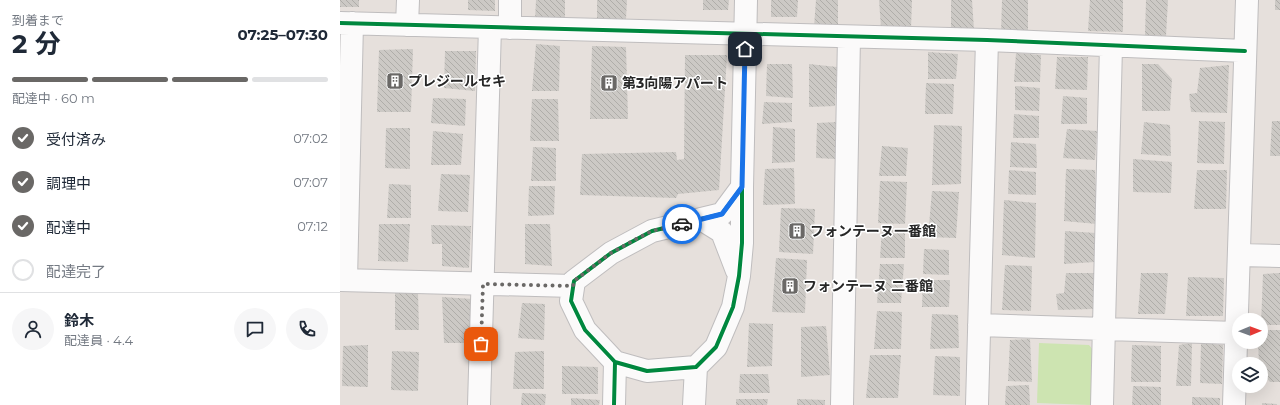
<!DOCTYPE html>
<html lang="ja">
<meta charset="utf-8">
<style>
body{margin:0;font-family:Montserrat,"Noto Sans JP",sans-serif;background:#f6f6f7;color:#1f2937;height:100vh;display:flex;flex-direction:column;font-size:15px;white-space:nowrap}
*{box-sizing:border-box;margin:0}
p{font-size:13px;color:#747a83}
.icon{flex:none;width:22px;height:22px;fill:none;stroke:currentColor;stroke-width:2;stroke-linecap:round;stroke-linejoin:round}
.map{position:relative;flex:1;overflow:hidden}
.drawer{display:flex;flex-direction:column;background:#fff;width:340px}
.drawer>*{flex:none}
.needle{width:26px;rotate:89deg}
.buttons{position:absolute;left:892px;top:313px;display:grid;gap:8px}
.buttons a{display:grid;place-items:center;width:36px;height:36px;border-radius:50%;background:#fff;box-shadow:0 4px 16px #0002;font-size:20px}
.pin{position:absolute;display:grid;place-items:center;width:34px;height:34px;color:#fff;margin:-17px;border-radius:8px;box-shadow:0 2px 6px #0006}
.courier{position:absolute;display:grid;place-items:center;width:40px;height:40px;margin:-20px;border:3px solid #1a73e8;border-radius:50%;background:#fff;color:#222;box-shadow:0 1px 5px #0007}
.headline em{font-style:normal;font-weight:700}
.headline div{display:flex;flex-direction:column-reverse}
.headline{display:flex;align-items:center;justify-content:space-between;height:68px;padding:0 12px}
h1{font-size:26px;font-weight:700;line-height:30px}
.bar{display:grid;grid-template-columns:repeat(4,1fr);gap:6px 4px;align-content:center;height:48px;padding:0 12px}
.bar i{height:5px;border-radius:3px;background:#e0e1e3}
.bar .active{background:#6a6866}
.bar p{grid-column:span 4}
.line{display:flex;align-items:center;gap:10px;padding:0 12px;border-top:1px solid #e0e1e3}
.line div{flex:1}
.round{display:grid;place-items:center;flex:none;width:42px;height:42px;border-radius:21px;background:#f6f6f7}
ol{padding:0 12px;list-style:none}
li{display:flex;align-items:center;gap:12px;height:44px}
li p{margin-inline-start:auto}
li .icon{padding:4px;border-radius:50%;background:#6a6866;color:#fff;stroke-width:4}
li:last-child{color:#747a83}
li i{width:22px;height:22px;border:2px solid #e0e1e3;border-radius:50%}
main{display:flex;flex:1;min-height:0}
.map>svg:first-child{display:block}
</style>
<main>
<section class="drawer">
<div class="headline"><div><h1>2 分</h1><p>到着まで</p></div><em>07:25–07:30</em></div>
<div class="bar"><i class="active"></i><i class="active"></i><i class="active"></i><i></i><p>配達中 · 60 m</p></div>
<ol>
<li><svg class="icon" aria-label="check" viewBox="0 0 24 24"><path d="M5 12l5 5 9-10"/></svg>受付済み<p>07:02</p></li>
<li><svg class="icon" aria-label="check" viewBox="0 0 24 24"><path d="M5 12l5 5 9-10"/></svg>調理中<p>07:07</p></li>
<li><svg class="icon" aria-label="check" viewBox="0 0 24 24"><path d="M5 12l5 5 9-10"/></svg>配達中<p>07:12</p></li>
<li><i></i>配達完了</li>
</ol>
<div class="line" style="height:72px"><a class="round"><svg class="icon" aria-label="person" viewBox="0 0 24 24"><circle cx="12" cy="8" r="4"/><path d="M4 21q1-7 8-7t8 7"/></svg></a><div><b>鈴木</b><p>配達員 · 4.4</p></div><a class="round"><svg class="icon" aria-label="chat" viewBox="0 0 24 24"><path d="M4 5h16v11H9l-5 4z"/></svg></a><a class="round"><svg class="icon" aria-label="phone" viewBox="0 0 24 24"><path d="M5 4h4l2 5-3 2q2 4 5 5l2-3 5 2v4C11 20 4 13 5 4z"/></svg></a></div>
</section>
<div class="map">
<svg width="940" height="405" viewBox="0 0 940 405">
<defs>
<pattern id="building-back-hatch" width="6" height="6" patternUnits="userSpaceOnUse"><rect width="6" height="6" fill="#ccc9c5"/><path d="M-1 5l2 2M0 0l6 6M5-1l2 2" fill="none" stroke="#afada9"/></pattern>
</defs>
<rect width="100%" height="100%" fill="#e6e0dc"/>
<!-- grass -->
<path fill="#cde4b1" d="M699 343 749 345 753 350 751 405 697 403Z"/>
<!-- building -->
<path fill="url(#building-back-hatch)" d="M0 0H19V7H0Z
M128 0H155V11L128 10Z
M196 0H225V22L195 21Z
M257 0H287L286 19H257Z
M363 0H389L388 10H363Z
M431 0H458L457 17H431Z
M476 0H498V29L474 27Z
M539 0H572L571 29 541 28Z
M611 0H632L634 30 611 31Z
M662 0H688V34H661Z
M750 0H783V32L748 31Z
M806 0H828L826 36 805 35Z
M935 0H940V10H935Z
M196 44 220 46 219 91H192Z
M252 46 286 47 288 119H250Z
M73 49 71 112H37L39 50Z
M105 51H136L135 91 104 88Z
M588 52 618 54 616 79H588Z
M676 53 701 55 700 82H674Z
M345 55H387L379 190 338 194 336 198 240 195 242 154 336 152 337 160 344 159Z
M717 57H748L747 90 715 89Z
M427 64H452L453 98 426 96Z
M469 64 497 67 495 106 469 107Z
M802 64H818L832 79 830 111H802Z
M889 65 887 113 851 112 849 94 857 93 860 68Z
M586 83 614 84 613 114H585Z
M675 86 700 88 699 111 675 110Z
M723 96 747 98V124H721Z
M93 98 126 99 125 126 91 123Z
M192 99H218L219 141H190Z
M424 102 452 103V122L422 124Z
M674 114 699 116V138H673Z
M859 121 885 122 884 164 857 163Z
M932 121H940V156H930Z
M498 122 496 159 476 158 477 123Z
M804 122 830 125 831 156 801 154Z
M594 125 622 126 621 184 592 185Z
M433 127 455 129V162L432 163Z
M46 128H70V169L45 168Z
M727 129 757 131 755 160 723 158Z
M93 131 123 134 121 165H91Z
M671 142 696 144 697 168 670 167Z
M542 146 568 148 566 176H539Z
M193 147 216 148V181H191Z
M793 159 832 162 831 193 793 192Z
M454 168 455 204 423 205 425 169Z
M726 169 755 170 757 224 724 221Z
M669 170 696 172V195L668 194Z
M857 170H887L886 209H854Z
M101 174 130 175 128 212 98 211Z
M540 181 567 182 565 224 538 223Z
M49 184 71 185V218H47Z
M189 186H215L214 215 188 216Z
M592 191 619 192 616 238 588 237Z
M664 200 696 203 695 258 662 255Z
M441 208 475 209 473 254 439 252Z
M39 224H70L68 262 38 261Z
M185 224H210L212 266 185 264Z
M91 225 131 226 129 268 102 266V244H92Z
M542 229 565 231V258H540Z
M725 231 756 233 755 262 724 264Z
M584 249 609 250V275L583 274Z
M436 258 467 260 465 313 432 312Z
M540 264H564L561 303H537Z
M665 265 692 266 691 311 662 310Z
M726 273H756L753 309 718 310 716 294 724 293Z
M801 273H828L825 314H798Z
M940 273V325H921L923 274Z
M848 277 884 278 883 316H846Z
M583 280H610L609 307H582Z
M55 292 78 293 79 330H55Z
M102 297 133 299 131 343H104Z
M182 303 205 304 204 340 178 338Z
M537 311 562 312 561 349H534Z
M592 314 618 315 619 348 590 349Z
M409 323 433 324 432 366 407 367Z
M486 326 490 375 461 377V327Z
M921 330H940V382H930L921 372V364H919L918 342H921Z
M690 339 692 382 668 381 670 340Z
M852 343 851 386H836L839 345Z
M861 343 883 345 882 384 860 383Z
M28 345V387L2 386 3 346Z
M792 345 821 346V382H791Z
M52 351 79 352 78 391 51 390Z
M204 351V389H173L175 352Z
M530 355H561L558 398H526Z
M595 356 620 357V396L593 395Z
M222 366 258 367V394H222Z
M400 374H428L430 393H399Z
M689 385 690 405H665L666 386Z
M793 386 821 387V405H792Z
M182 393 206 394 205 405H181Z
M852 397 880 398V405H852Z
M231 398 260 400 259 405H231Z
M396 399H428L427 405H396Z
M457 399 485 400V405H457Z
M922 403 937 404V405H922Z"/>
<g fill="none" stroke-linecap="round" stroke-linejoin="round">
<defs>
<path id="street" d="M0 23 647 40 905 51
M67 25 68 0
M170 28V0
M402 187 406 0
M361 219 382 232 397 271
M899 255 940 256
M0 280 233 286
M6 280 12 23
M639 325 897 333
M139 405 150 27
M274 405 275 362 245 330 231 301 234 281 271 253 312 231 382 214 402 187V243L399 276 393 307 376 347 356 367 307 371 275 362
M354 405 356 367
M502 405 509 37
M637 405 647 40
M762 405 771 46
M894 405 907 0"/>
</defs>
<!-- street casing -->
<use href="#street" stroke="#bfbdbe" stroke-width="24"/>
<!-- street -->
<use href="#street" stroke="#fbfafa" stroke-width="22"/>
<defs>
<path id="cycleway" d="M0 23 647 40 905 51
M274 405 275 362 245 330 231 301 234 281 271 253 312 231 382 214 402 187V243L399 276 393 307 376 347 356 367 307 371 275 362"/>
</defs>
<!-- cycleway casing -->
<use href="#cycleway" stroke="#fff" stroke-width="6"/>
<!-- cycleway -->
<use href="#cycleway" stroke="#00873e" stroke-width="4"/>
</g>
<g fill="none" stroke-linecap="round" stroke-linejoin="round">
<!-- done -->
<path stroke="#6a6866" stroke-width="4" stroke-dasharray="0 7.2" d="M141 344 143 284 233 286 234 281 271 253 298 238 312 231 342 224"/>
<!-- route -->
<path stroke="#1a73e8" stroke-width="5" d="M342 224 382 214 402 187 405 49"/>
</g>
<!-- icons -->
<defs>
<symbol id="building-square" viewBox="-11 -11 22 22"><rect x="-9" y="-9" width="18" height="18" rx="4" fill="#6a6866" stroke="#fff"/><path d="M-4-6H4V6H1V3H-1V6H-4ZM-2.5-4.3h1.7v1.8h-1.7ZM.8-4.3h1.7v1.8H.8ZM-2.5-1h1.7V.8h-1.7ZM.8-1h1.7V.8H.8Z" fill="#fff"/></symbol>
</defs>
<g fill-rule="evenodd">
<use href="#building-square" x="45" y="71" width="20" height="20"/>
<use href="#building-square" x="259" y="73" width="20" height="20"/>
<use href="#building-square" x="447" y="221" width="20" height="20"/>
<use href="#building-square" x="440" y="276" width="20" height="20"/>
</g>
<g text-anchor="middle" stroke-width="3" stroke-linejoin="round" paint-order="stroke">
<!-- poi labels -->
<g font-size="14" font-weight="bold" fill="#272727" stroke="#fff" text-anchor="start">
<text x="68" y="86">プレジールセキ</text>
<text x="282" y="88">第3向陽アパート</text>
<text x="470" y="236">フォンテーヌ一番館</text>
<text x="463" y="291">フォンテーヌ 二番館</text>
</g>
</g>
</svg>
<div class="buttons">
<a><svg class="needle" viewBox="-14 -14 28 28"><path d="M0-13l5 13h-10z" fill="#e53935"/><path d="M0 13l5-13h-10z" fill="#747a83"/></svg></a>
<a><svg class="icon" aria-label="layers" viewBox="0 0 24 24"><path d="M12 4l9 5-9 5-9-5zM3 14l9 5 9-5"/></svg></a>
</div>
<div class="pin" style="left:141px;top:344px;background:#ea580c"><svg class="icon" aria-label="bag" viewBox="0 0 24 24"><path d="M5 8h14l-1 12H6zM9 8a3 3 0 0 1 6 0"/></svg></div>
<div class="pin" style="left:405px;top:49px;background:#1f2937"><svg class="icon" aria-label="home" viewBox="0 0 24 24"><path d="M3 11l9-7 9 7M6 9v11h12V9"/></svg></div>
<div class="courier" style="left:342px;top:224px"><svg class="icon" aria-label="car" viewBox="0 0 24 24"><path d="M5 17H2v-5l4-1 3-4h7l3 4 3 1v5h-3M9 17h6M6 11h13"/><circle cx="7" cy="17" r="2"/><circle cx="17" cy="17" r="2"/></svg></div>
</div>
</main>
